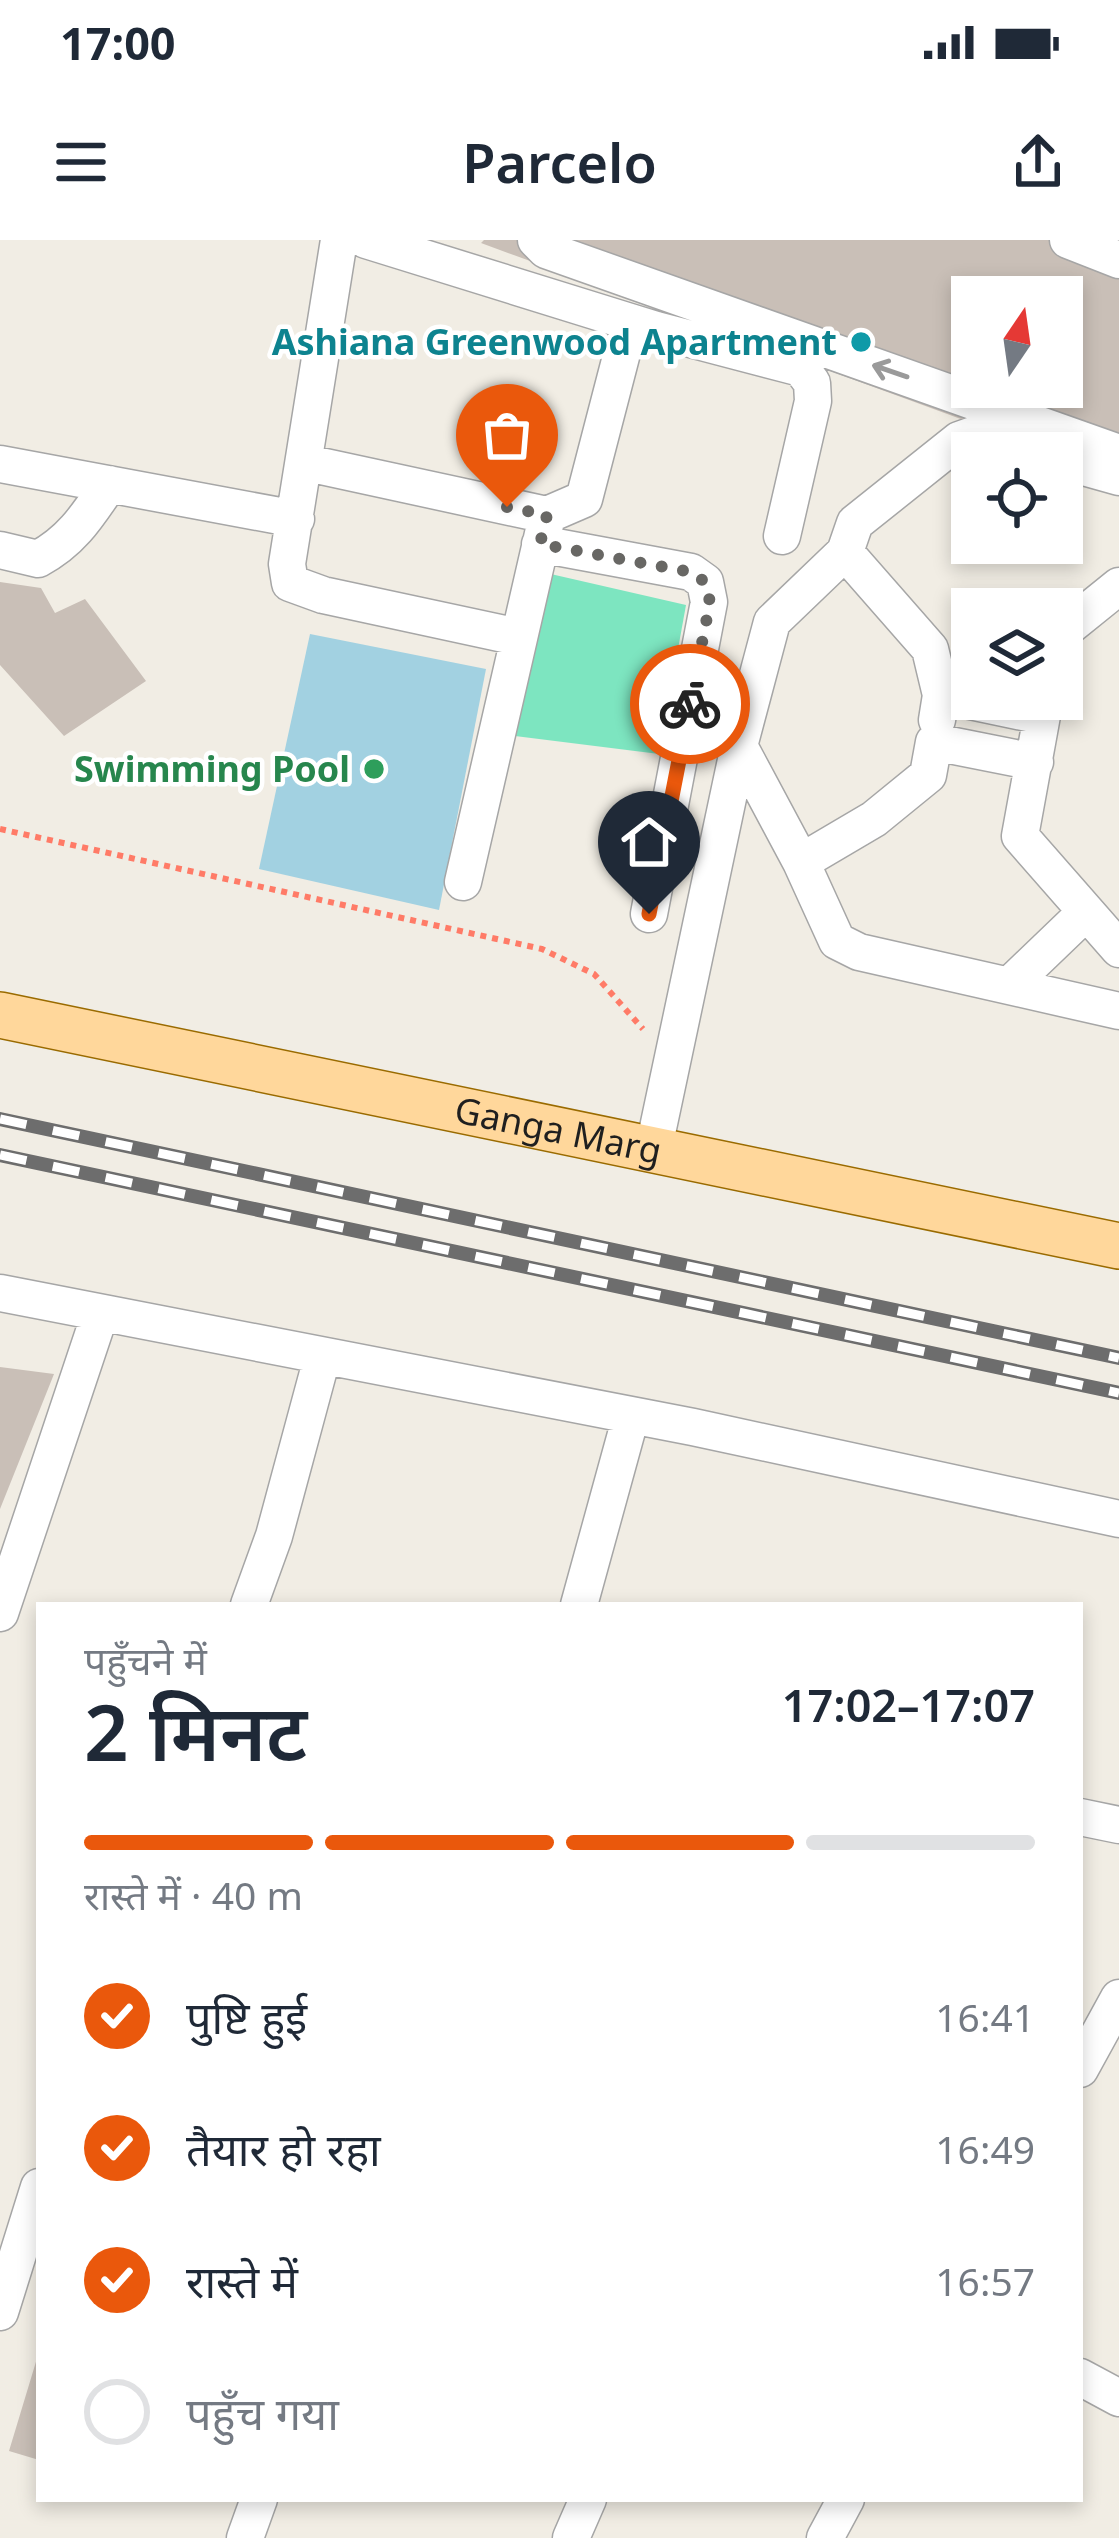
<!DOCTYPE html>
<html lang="hi">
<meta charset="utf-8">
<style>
body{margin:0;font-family:"Noto Sans","Noto Sans Devanagari",sans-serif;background:#f6f6f7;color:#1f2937;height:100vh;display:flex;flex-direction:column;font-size:45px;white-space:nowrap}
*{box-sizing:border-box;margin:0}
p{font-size:39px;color:#747a83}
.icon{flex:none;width:66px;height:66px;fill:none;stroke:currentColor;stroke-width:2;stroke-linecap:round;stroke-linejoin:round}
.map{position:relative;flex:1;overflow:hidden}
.side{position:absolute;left:36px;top:1362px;width:1047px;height:900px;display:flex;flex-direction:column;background:#fff;border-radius:0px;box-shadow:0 6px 18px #0003}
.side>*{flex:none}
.needle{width:78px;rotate:13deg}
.buttons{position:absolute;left:951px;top:36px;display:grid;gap:24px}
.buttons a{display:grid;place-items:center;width:132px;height:132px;border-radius:0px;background:#fff;box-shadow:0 6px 18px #0003;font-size:60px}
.pin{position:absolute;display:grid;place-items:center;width:102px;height:102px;color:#fff;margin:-123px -51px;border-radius:50% 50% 50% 0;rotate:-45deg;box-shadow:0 0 12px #0007}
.pin .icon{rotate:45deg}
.courier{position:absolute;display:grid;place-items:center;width:120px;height:120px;margin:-60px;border:9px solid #ea580c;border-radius:50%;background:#fff;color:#222;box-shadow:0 3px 15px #0007}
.summary em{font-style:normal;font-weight:600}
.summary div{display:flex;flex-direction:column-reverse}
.summary{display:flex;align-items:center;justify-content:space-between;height:204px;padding:0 48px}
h1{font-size:78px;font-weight:600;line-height:90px}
.bar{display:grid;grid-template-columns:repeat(4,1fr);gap:18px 12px;align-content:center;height:144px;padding:0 48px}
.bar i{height:15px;border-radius:9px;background:#e0e1e3}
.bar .on{background:#ea580c}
.bar p{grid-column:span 4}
ol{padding:0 48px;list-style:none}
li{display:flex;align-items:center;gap:36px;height:132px}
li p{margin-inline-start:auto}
li .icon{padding:12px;border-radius:50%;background:#ea580c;color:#fff;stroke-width:4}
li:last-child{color:#747a83}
li i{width:66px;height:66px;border:6px solid #e0e1e3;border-radius:50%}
.status{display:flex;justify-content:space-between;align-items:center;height:84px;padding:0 60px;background:#fff;direction:ltr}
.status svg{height:33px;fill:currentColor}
header{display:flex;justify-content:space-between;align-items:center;height:156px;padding:0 48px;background:#fff;font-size:54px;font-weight:600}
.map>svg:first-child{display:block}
</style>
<div class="status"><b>17:00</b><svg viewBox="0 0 49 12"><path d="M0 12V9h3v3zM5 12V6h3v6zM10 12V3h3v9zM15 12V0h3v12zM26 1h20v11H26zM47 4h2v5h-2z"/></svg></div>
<header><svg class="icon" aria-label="menu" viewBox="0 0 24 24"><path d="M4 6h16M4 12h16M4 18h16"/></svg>Parcelo<svg class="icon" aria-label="share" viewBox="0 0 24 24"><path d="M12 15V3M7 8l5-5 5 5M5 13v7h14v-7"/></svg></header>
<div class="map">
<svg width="1119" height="2298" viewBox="0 0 1119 2298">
<rect width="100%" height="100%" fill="#f1ede4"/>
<!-- pitch -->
<path fill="#7de5c0" d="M542 332 686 365 659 514 515 496Z"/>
<!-- water -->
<path fill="#a2d1e1" d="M310 394 486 429 439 670 259 629Z"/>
<!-- building -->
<path fill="#c9bfb7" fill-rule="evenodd" d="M484 0H1119V237L481 3ZM972 57H1062V147H972Z
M0 342 41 348 55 373 85 359 146 441 64 496 0 425Z
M0 1127 54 1134 0 1269Z
M38 2115 39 2116V2220L9 2211Z"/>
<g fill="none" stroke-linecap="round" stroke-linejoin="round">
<defs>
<path id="minor" d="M339 0 287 324 290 343 323 355 518 397
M366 0 656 90 801 128 812 143 813 161 782 296
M536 0 546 10 1119 213
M1068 0 1119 20
M1062 221 1119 237
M307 223 547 275 584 259 630 82
M0 224 296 279
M540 304 691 332 705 342 709 362 649 674
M0 310 38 319C72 301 88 275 109 244
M845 312 930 409 941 455
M1062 392 1119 346
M1045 459 1020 596 1119 709
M937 480 941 455 1042 476
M739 506 801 622
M1035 522 934 502 928 535 874 579 801 622 837 701 859 712 1119 771
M463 642 545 285
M1012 743 1086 672
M654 907 739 506 772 382 845 312 855 283 959 200 973 195 1035 213
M0 1053 693 1187 1119 1279
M249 1365 274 1296 322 1118
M579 1365 631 1176
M0 1373 100 1074
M1080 1577 1119 1585
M1080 1829 1119 1758
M0 2072 39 1947
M1080 2137 1119 2158
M245 2298 259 2259
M571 2298 588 2259
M825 2298 846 2259"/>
<g id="major">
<path id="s1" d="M0 775 1119 1006"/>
</g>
</defs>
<!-- minor casing -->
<use href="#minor" stroke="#a6a6a6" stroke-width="39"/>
<!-- major casing -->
<use href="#major" stroke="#9a6b00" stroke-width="48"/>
<!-- path -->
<path stroke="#ff7b67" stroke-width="6" stroke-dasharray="6 6" stroke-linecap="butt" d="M0 589 542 709 594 734 643 789"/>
<!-- minor -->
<use href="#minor" stroke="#fff" stroke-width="36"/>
<!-- major -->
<use href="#major" stroke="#ffd79b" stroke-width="45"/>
<defs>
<path id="rail" d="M0 879 1119 1118
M0 915 1119 1153"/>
</defs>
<!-- rail casing -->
<use href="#rail" stroke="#6d6d6d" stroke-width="14"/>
<!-- rail -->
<use href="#rail" stroke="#fff" stroke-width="9" stroke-dasharray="27" stroke-linecap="butt"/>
</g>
<!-- one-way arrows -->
<defs><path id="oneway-shaft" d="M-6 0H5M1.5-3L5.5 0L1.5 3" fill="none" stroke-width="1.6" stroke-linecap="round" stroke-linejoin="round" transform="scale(3)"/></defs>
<use stroke="#9a9a9a" href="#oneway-shaft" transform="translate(890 131) rotate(-161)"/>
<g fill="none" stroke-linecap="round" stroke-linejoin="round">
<!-- done -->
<path stroke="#686764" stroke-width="12" stroke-dasharray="0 21.6" d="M507 267 547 275 540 304 691 332 705 342 710 362 690 464"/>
<!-- route -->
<path stroke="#ea580c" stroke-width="15" d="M649 674 690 464"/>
</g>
<!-- markers -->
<circle fill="#0f9aa8" stroke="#fff" stroke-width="4.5" cx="861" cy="102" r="12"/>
<circle fill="#2e9e5b" stroke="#fff" stroke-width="4.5" cx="374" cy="529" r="12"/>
<g text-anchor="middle" stroke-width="9" stroke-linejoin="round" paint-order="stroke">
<!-- culture labels -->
<g font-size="36" font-weight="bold" fill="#0d838f" stroke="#fff" text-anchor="end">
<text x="837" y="115">Ashiana Greenwood Apartment</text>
</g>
<!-- leisure labels -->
<g font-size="36" font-weight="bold" fill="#27864d" stroke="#fff" text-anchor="end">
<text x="350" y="542">Swimming Pool</text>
</g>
<!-- street labels -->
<g font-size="36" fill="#1f1f1f" stroke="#fff">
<text dy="13" stroke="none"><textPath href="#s1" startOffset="570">Ganga Marg</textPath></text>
</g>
</g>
</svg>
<div class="buttons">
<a><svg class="needle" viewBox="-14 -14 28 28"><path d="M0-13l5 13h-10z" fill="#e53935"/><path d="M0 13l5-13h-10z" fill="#747a83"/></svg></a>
<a><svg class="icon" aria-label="locate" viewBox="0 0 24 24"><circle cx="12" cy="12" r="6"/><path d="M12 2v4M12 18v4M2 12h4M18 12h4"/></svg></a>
<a><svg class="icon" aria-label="layers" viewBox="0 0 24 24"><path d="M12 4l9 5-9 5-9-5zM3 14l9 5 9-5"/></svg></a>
</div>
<div class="pin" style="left:507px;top:267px;background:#ea580c"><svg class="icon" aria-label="bag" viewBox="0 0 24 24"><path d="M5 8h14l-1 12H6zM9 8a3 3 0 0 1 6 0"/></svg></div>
<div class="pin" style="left:649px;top:674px;background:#1f2937"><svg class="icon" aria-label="home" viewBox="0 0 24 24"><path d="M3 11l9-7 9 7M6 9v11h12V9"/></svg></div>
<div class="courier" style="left:690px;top:464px"><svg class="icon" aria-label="bike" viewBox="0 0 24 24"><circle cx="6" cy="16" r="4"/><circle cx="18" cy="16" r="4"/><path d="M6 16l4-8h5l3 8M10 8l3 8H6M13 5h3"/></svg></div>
<section class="side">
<div class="summary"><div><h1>2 मिनट</h1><p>पहुँचने में</p></div><em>17:02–17:07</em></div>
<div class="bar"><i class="on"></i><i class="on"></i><i class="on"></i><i></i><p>रास्ते में · 40 m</p></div>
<ol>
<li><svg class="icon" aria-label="check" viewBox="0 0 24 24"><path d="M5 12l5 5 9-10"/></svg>पुष्टि हुई<p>16:41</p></li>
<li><svg class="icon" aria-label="check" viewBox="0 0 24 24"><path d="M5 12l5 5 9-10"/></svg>तैयार हो रहा<p>16:49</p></li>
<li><svg class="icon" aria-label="check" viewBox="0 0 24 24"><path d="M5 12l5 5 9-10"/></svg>रास्ते में<p>16:57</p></li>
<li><i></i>पहुँच गया</li>
</ol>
</section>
</div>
